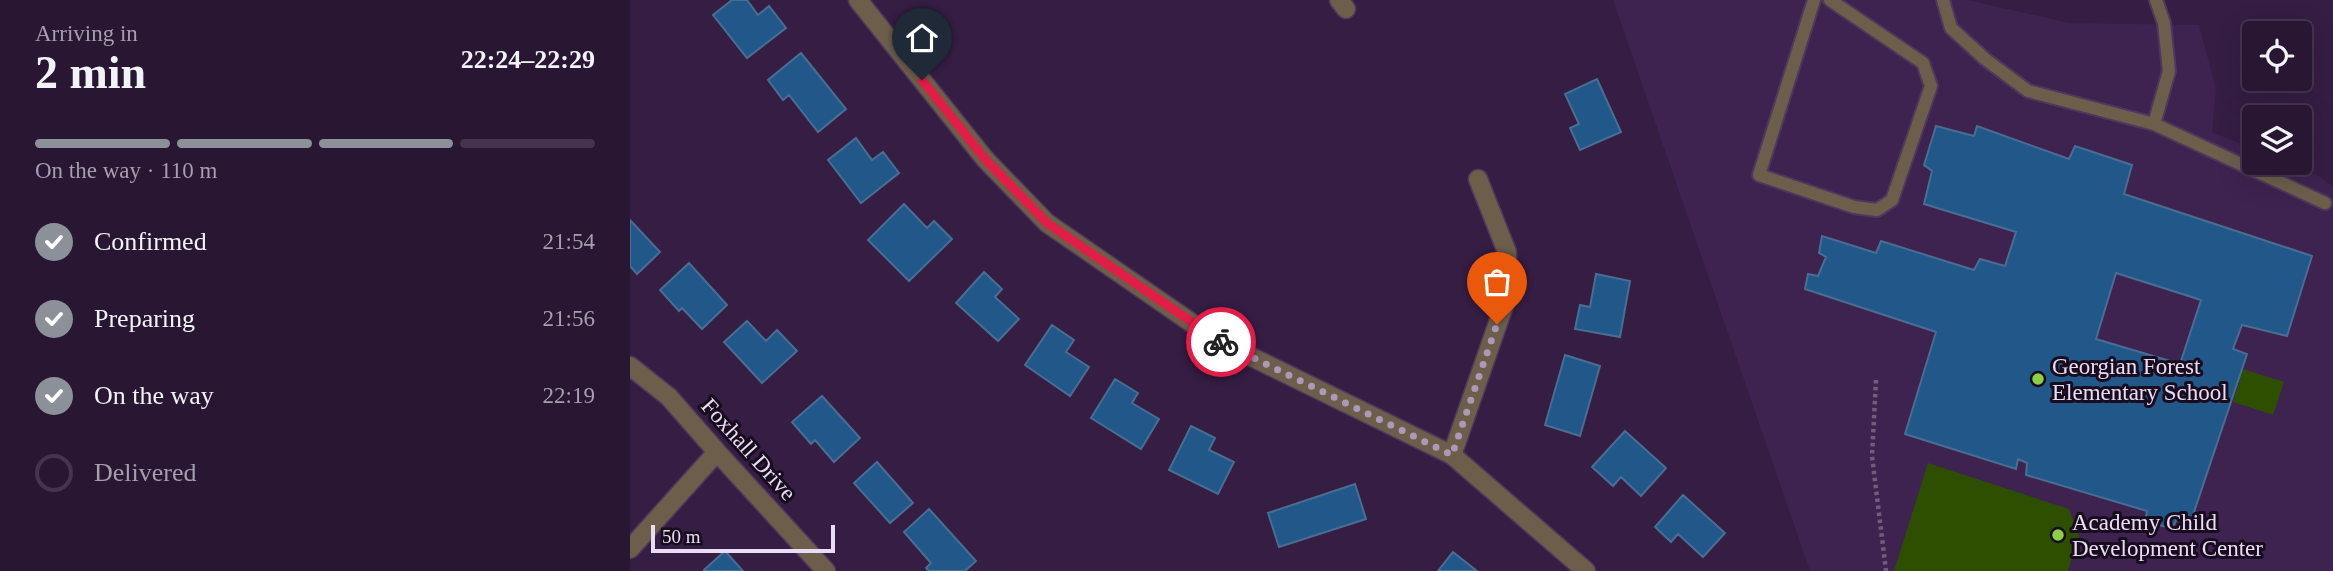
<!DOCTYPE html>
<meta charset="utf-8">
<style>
body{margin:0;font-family:Georgia,serif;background:#34233f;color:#f1f3f6;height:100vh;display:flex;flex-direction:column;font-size:26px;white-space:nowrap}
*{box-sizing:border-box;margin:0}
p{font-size:23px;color:#a59fac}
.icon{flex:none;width:38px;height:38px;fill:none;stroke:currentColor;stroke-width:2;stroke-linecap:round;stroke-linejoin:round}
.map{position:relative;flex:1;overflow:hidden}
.side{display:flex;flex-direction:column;background:#281633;width:630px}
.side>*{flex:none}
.buttons{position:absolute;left:1612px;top:21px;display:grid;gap:14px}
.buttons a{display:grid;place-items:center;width:70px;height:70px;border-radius:7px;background:#281633;box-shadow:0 7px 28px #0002,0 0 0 2px #44354e;font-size:35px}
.scale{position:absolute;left:21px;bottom:18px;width:184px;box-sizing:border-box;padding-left:7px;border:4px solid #ebdcf5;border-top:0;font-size:19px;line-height:24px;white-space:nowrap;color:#ebdcf5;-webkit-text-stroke:5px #180d1e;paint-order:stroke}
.pin{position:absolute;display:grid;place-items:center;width:60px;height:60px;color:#fff;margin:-72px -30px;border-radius:50% 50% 50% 0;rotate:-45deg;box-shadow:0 0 7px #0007}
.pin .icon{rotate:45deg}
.courier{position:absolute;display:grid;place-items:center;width:70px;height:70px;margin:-35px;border:5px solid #e11d48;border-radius:50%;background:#fff;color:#222;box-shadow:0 2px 9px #0007}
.headline em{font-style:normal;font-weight:800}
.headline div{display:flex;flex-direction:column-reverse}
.headline{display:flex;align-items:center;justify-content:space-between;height:119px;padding:0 35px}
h1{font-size:46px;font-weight:800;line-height:52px}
.bar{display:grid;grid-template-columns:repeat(4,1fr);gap:10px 7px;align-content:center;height:84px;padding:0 35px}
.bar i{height:9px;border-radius:5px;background:#44354e}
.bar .on{background:#8c9099}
.bar p{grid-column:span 4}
ol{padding:0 35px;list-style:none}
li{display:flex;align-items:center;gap:21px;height:77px}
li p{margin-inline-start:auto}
li .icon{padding:7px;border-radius:50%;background:#8c9099;color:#fff;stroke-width:4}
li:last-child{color:#a59fac}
li i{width:38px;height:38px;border:4px solid #44354e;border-radius:50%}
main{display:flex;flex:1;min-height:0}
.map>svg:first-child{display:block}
</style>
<main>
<section class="side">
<div class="headline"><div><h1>2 min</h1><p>Arriving in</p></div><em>22:24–22:29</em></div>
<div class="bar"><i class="on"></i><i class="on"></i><i class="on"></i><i></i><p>On the way · 110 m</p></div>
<ol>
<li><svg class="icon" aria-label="check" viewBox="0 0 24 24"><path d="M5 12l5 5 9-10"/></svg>Confirmed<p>21:54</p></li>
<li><svg class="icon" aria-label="check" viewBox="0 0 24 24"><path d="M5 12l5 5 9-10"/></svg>Preparing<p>21:56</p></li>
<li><svg class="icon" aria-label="check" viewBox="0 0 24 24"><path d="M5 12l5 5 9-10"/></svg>On the way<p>22:19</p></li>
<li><i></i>Delivered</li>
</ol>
</section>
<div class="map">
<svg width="1703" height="571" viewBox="0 0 1703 571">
<rect width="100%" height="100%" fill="#351d44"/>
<!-- built -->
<path fill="#3e2250" d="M983 0H1338L1439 23 1569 25 1586 89 1582 132 1624 149V163H1656L1689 176 1703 187V571H1180Z"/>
<!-- green -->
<path fill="#2e4e00" d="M1613 369 1654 382 1643 415 1603 402Z
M1298 463 1439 509 1449 536 1438 571H1264Z"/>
<!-- building -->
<path fill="#22578a" stroke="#496d93" stroke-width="2" fill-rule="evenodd" d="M102 0H117L128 15 139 6 156 28 117 58 83 15Z
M171 53 216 109 188 132 159 95 153 100 138 80Z
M967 79 991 132 950 150 940 128 949 124 935 94Z
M1306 126 1344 136 1347 126 1439 159 1445 146 1502 165 1494 194 1682 256 1657 336 1612 325 1603 349 1617 354 1562 518 1550 514 1542 528 1515 522 1517 511 1396 475 1397 463 1388 459 1386 469 1275 434 1306 332 1175 289 1178 274 1188 276 1196 257 1189 253 1192 236 1246 253 1251 241 1344 270 1350 259 1375 266 1386 232 1294 204 1302 171 1294 165ZM1486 273 1571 300 1550 364 1466 339Z
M226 138 242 160 253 152 269 173 231 203 198 160Z
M274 204 297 228 304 221 322 239 279 281 238 240Z
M0 220 30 252 7 274 0 266Z
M59 263 97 305 72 329 52 308 49 311 30 290Z
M354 272 372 289 365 297 389 319 368 341 326 303Z
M966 274 1000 281 990 337 945 329 950 305 960 307Z
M117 321 136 341 147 330 167 351 132 383 94 342Z
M422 325 444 340 436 352 459 367 440 396 395 365Z
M935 355 970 366 950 436 915 425Z
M485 379 508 393 502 403 529 419 511 449 461 418Z
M192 396 230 438 204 462 185 440 181 444 162 422Z
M561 426 585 438 579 450 604 462 588 494 539 470Z
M995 431 1036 468 1011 496 991 477 983 486 962 467Z
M247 462 283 503 260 523 224 483Z
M725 484 736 519 649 547 638 513Z
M1053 495 1095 533 1073 557 1048 534 1041 542 1025 527Z
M299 509 346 561 335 571H299L296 568 301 563 274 532Z
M95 551 113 571H74V570Z
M823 552 847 571H808Z"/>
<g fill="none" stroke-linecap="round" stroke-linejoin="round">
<defs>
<path id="service" d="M1184 0 1129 175 1224 207 1247 210 1262 200 1301 86 1293 63 1200 0
M1313 0 1321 28 1355 59 1398 91 1524 124
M1526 0 1534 23 1539 71 1524 124 1695 203"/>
<path id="minor" d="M709 0 716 9
M0 366 39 397 87 452 196 571
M822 455 877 297V252L848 179
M0 549 87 452"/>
<path id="tertiary" d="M228 0 355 159 417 223 585 339 822 455 956 571"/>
</defs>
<!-- service casing -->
<use href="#service" stroke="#4e385d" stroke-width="16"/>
<!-- minor casing -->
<use href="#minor" stroke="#4e385d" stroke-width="21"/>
<!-- tertiary casing -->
<use href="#tertiary" stroke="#4e385d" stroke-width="21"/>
<!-- path -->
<path stroke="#715c7e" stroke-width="4.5" stroke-dasharray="3.5 3.5" stroke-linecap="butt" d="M1246 380 1242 456 1256 571"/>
<!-- service -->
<use href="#service" stroke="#6d5e4c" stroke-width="12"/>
<!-- minor -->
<use href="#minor" stroke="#6d5e4c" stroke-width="18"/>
<!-- tertiary -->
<use href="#tertiary" stroke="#6d5e4c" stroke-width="18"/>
</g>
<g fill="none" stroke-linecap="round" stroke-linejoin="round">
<!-- done -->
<path stroke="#ab99b7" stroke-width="7" stroke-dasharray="0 12.6" d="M591 342 822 455 867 324"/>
<!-- route -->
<path stroke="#e11d48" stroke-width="9" d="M292 80 355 159 417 223 591 342"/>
</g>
<!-- markers -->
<g fill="#8dce44" stroke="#180d1e" stroke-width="2.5">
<circle cx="1408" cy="379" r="7"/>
<circle cx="1428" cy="535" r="7"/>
</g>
<g text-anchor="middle" stroke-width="6" stroke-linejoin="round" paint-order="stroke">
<!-- poi labels -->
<g font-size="23" fill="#ebdcf5" stroke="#180d1e" text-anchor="start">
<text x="1422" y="374">Georgian Forest<tspan x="1422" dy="26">Elementary School</tspan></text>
<text x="1442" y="530">Academy Child<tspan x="1442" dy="26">Development Center</tspan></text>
</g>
<!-- street labels -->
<g font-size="23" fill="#ebdcf5" stroke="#180d1e">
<text transform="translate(119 449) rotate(48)" y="8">Foxhall Drive</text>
</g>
</g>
</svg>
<div class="buttons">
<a><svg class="icon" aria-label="locate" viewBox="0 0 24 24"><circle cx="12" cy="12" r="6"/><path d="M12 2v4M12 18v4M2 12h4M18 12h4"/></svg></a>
<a><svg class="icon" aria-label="layers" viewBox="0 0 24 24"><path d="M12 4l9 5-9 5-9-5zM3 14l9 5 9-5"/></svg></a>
</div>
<div class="scale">50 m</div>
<div class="pin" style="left:867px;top:324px;background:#ea580c"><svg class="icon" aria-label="bag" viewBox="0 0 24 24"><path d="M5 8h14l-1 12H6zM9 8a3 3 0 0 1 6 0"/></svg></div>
<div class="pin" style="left:292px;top:80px;background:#1f2937"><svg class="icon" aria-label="home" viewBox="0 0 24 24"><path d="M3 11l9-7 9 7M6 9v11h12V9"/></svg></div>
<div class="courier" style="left:591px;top:342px"><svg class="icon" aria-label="bike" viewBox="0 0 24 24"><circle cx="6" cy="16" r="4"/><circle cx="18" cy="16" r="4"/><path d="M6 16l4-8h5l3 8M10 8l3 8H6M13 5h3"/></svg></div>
</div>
</main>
